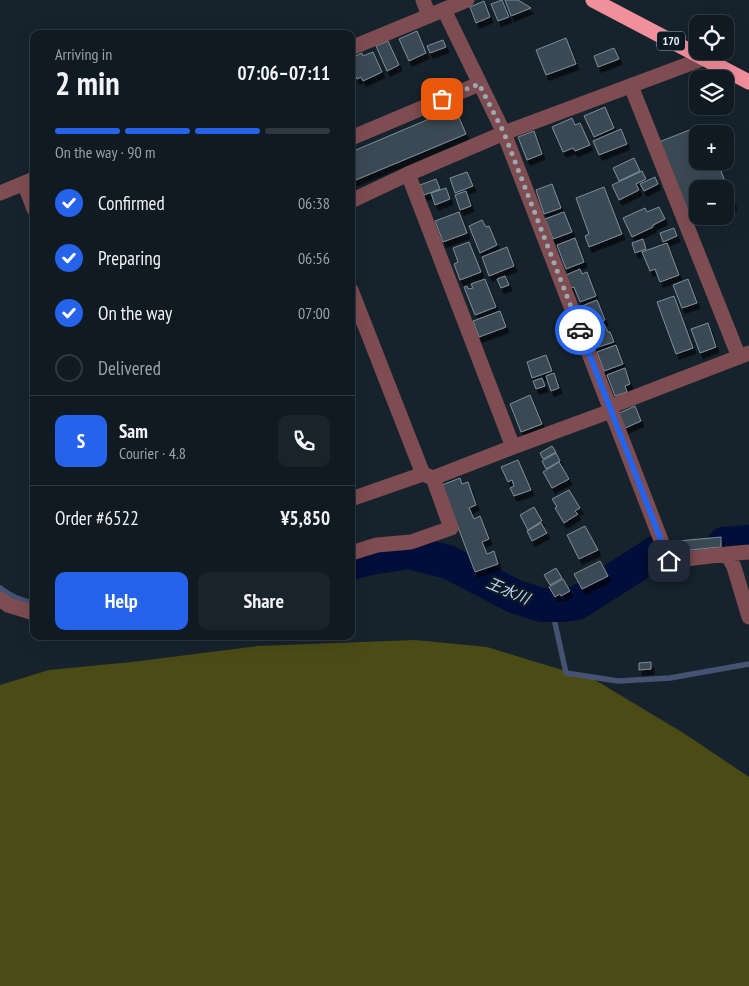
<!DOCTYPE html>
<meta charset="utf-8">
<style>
body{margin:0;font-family:"PT Sans Narrow","Noto Sans JP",sans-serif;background:#19232a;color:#f1f3f6;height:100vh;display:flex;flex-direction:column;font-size:19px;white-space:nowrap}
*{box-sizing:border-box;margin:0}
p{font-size:16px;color:#9ca1a5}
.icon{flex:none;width:28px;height:28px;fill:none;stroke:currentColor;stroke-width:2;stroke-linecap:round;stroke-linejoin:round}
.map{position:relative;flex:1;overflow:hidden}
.panel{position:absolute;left:30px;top:30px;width:325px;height:610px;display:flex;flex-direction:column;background:#101a22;border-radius:10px;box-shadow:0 5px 20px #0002,0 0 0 1px #303840}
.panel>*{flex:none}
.buttons{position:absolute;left:689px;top:15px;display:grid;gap:10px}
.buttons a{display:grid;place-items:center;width:45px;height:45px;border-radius:10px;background:#101a22;box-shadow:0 5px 20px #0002,0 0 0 1px #303840;font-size:25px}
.pin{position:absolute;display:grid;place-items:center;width:42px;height:42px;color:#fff;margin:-21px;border-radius:10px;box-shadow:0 2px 8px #0006}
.courier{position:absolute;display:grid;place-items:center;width:50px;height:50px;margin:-25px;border:4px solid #2563eb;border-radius:50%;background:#fff;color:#222;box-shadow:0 1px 6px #0007}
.head em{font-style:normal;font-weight:700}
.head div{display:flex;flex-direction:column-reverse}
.head{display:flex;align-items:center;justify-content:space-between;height:85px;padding:0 25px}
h1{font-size:32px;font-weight:700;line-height:38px}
.bar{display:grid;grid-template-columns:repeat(4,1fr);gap:8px 5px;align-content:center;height:60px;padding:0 25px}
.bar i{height:6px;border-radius:4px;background:#303840}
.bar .active{background:#2563eb}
.bar p{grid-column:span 4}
.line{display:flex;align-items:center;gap:12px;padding:0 25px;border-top:1px solid #303840}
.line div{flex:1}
.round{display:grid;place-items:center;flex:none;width:52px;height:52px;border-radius:10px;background:#19232a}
ol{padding:0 25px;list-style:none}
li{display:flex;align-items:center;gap:15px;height:55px}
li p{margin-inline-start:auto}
li .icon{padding:5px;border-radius:50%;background:#2563eb;color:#fff;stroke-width:4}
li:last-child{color:#9ca1a5}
li i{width:28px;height:28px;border:2px solid #303840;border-radius:50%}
.button{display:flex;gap:10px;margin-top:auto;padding:10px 25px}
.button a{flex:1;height:58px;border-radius:10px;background:#2563eb;color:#fff;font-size:20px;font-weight:700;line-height:58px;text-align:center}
.button a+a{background:#19232a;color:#f1f3f6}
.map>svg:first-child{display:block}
</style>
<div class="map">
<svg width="749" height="986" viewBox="0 0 749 986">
<defs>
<filter id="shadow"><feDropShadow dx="3" dy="5.5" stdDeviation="0" flood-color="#0009"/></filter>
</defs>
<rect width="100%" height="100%" fill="#16232d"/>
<!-- green -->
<path fill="#4b4c15" d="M415 640 487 647 595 680 685 734 749 777V986H0V685L49 670 132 662 257 646Z"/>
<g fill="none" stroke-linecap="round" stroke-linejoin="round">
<!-- stream -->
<path stroke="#465272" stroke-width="5.5" d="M0 588C10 596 21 601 34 603
M551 605 552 609
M555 623 566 673 618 681 670 678 749 664"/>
<!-- river -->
<path stroke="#000e39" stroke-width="34" d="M724 544 749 542
M351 563 370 558 409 552 448 562 516 597 542 605H564L577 603 657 552"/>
</g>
<!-- building -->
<path fill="#3b4a55" stroke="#7d8d9a" filter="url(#shadow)" d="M502 0 509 17 498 21 491 4Z
M505 0H518L531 8 511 16Z
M484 1 490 17 476 23 470 7Z
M417 31 426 53 409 61 399 39Z
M566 38 576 64 546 75 536 50Z
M443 40 446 47 430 53 427 46Z
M388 41 399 65 387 71 376 46Z
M614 48 619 59 598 67 594 56Z
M373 52 382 72 363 81 361 77 357 79 351 67V58L362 53 363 56Z
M605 107 614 128 594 137 584 116Z
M455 108 466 134 351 182V152Z
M572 118 575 125 580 123 590 145 575 151 573 148 563 152 552 127Z
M702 125 706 134H698V161H717L734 204 725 207V189H698V216H702L691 220 659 142Z
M621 129 627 144 599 155 593 141Z
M534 131 542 154 527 160 518 137Z
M634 158 640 171 619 181 613 168Z
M642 171 646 179 636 184 639 190 619 200 612 185Z
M467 172 473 186 455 193 450 178Z
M655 177 658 184 644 191 640 184Z
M436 179 440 189 424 195 420 185Z
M552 184 561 208 544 214 536 190Z
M604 187 622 234 589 247 585 236 589 234 576 198Z
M446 188 450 199 435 205 431 193Z
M466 191 471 206 460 210 455 195Z
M659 207 665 219 653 225V227L632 237 623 218 645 208 647 212Z
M459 212 467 233 443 242 435 221Z
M564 212 572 232 553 239 545 219Z
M482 220 486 227 489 226 497 245 480 253 469 226Z
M674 228 677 236 663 242 660 233Z
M575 238 584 262 566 269 557 245Z
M643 239 646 249 635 253 632 243Z
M469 242 481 272 460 280 454 264 458 262 453 248Z
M667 243 679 275 660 282 655 269 650 271 642 252Z
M507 247 514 266 489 276 482 257Z
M580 269 582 274 587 272 596 296 580 302 574 287 571 288 566 275Z
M505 276 509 285 501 288 497 279Z
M485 279 496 307 475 315 464 287 467 286 468 289 473 288 471 284Z
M688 279 697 303 682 308 673 285Z
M674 296 693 348 676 354 657 302Z
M597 300 605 320 586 327 580 312 584 310 582 306Z
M500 311 506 327 479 337 473 321Z
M708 323 716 347 700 353 691 329Z
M604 324 608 332H610L614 342 595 348 592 339 595 337 592 329Z
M616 345 623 364 604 371 597 352Z
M546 355 552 371 532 378 527 362Z
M625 368 630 384 625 386 627 392 615 396 607 375Z
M554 373 559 388 551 391 546 376Z
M542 378 545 386 536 389 533 381Z
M530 395 542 424 521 432 510 404Z
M635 406 641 421 623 429 617 414Z
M552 446 556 452 543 459 540 453Z
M556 453 560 461 546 469 542 461Z
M518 460 531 490 514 496 510 488 514 486 512 480 508 482 501 467Z
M559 462 569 479 552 488 543 472Z
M460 478 462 484 468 482 476 505 469 508 474 519 480 516 489 539 482 542 487 554 494 551 498 564 475 572 442 485Z
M569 490 580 508 575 511 578 514 564 523 555 508 557 507 552 499Z
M534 507 542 521 528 530 520 515Z
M541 523 547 533 532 541 527 531Z
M585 526 598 550 579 559 567 535Z
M721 537V547L679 551 678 541Z
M600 561 608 576 582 589 574 574Z
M556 568 562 578 550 585 544 575Z
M563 579 570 591 561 596 560 594 555 597 549 587Z
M651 662V669L639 670V663Z"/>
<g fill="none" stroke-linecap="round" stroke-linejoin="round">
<!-- minor -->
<path stroke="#7e4d52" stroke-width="15" d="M423 0 429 16
M444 10 504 133 669 561 727 554 734 567 749 617
M351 48 467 0
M631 86 739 357
M351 138 479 84
M408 174 513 447
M24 183 34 209
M0 193 34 179
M351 201 408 174 504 133 705 58
M351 290 423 474
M609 407 749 353
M351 499 423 474 433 478 513 447 611 411
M351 553 377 545 411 542 451 528 433 478
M727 554 749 552
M0 599 8 605 34 613"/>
<!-- highway -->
<path stroke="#f18f9b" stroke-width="15" d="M593 0 749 82"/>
</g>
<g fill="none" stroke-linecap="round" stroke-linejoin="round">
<!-- done -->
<path stroke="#9ea8b0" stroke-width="5" stroke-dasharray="0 9" d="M442 99 479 84 504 133 580 330"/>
<!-- route -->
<path stroke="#2563eb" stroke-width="6" d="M580 330 669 561"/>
</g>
<g text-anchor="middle" stroke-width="4.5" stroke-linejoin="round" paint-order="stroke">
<!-- shield labels -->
<rect fill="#0d1a23" stroke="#a6b0b7" stroke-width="1" x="657" y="31.5" width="28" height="19" rx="4"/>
<g font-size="12" font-weight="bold" fill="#e8f0f7">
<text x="671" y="45">170</text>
</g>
<!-- water labels -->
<g font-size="15" font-style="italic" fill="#c1d5f4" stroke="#0d1a23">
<text transform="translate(508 591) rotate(23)" y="5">王水川</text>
</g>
</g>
</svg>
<div class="buttons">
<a><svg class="icon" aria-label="locate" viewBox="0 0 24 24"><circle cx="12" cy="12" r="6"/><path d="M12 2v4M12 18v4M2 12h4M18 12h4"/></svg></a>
<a><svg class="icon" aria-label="layers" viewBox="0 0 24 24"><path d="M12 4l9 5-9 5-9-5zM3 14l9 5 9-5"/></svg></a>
<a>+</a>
<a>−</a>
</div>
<div class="pin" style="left:442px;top:99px;background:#ea580c"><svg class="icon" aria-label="bag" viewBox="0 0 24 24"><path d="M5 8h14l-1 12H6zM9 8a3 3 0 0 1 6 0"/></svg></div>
<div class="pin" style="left:669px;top:561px;background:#1f2937"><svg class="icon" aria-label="home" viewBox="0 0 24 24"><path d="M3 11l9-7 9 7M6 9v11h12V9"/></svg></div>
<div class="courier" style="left:580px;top:330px"><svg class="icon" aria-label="car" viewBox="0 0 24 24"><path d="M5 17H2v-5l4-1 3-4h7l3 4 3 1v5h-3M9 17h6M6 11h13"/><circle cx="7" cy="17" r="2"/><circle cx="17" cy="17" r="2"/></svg></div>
<section class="panel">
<div class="head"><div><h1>2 min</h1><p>Arriving in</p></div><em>07:06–07:11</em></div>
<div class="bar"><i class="active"></i><i class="active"></i><i class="active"></i><i></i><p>On the way · 90 m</p></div>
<ol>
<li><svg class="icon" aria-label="check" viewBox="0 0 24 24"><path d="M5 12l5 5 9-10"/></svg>Confirmed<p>06:38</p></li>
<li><svg class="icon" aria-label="check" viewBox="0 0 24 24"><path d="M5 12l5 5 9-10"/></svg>Preparing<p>06:56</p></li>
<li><svg class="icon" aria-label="check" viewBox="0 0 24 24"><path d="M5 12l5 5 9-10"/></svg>On the way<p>07:00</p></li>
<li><i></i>Delivered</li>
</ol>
<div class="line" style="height:90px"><b class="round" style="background:#2563eb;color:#fff">S</b><div><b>Sam</b><p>Courier · 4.8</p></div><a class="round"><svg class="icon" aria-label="phone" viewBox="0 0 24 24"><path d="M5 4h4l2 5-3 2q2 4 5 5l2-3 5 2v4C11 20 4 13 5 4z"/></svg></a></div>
<div class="line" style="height:65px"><div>Order #6522</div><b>¥5,850</b></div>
<div class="button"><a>Help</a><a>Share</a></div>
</section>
</div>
